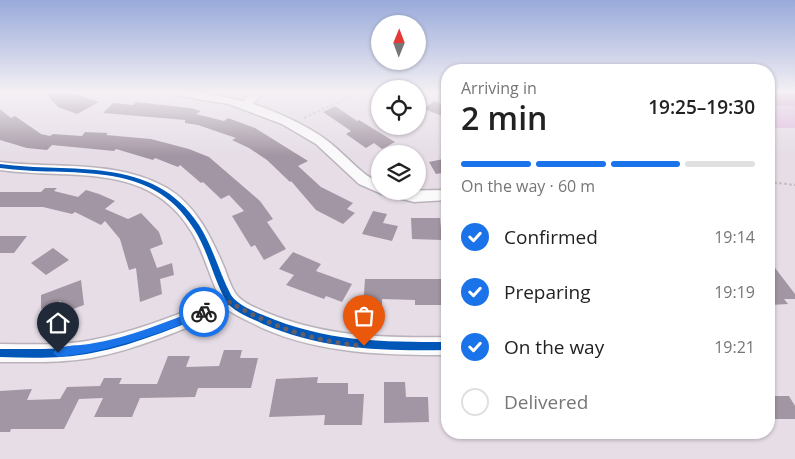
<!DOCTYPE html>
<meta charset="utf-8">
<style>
body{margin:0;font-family:"Open Sans",sans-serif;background:#f6f6f6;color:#222;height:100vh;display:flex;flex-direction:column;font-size:19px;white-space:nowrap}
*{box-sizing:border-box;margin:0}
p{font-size:16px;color:#767676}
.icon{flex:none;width:28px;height:28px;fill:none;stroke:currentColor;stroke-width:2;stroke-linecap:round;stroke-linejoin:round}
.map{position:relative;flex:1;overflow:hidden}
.sheet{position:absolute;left:441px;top:64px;width:334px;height:375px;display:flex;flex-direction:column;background:#fff;border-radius:20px;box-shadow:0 1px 4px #0004}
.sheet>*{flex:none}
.needle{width:32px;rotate:1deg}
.buttons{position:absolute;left:371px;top:15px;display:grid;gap:10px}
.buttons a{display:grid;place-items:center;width:55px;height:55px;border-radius:50%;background:#fff;box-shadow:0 1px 4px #0004;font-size:25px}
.pin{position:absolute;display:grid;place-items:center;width:42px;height:42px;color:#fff;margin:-51px -21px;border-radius:50% 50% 50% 0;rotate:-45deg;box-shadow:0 0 5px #0007}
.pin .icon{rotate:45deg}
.courier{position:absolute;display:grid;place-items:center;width:50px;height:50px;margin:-25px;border:4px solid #1a73e8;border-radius:50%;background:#fff;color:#222;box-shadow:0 1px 6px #0007}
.summary em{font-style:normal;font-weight:600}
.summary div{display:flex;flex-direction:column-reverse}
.summary{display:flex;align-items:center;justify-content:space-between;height:85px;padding:0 20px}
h1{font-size:32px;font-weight:600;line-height:38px}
.bar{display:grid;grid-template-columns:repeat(4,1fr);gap:8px 5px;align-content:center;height:60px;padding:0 20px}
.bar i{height:6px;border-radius:4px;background:#e0e0e0}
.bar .active{background:#1a73e8}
.bar p{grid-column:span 4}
ol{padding:0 20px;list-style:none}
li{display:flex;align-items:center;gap:15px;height:55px}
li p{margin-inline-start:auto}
li .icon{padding:5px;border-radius:50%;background:#1a73e8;color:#fff;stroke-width:4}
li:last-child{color:#767676}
li i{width:28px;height:28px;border:2px solid #e0e0e0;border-radius:50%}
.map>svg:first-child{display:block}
</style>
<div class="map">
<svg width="795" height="459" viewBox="0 0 795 459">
<rect width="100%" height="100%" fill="#e6dde7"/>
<!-- green -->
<path fill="#ddbbdf" d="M769 92H795V128H769Z"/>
<!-- water -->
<path fill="#c49cc6" d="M769 92H795V106H769Z"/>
<!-- building -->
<path fill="#a396a4" d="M55 92H70L99 102 77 114 58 107 47 95Z
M434 101 448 106V118L424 109Z
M136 102 190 108 201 111 196 114 224 121 228 118 255 128 308 161 298 166 321 187 353 203 347 209 355 213 343 224 316 210 291 181 290 182 267 160 249 148 232 140 236 138 198 125 185 123V120L103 113 113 103 133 105Z
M335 106 357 121 359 120 395 142 382 149 374 143 366 148 346 134 351 131 323 112Z
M0 109 11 118 15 116 41 134 50 136 53 134 82 136 85 132 108 133 106 135 151 139 189 149 209 157 260 201 273 219 267 222 286 249 264 260 255 245 251 247 232 216 244 211 229 195 221 199 203 182 201 183 180 165 178 167 155 158 153 160 116 149 114 151 52 145 47 150 27 148 0 140Z
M448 158V172L436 174 429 162Z
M45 188H57L54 191 78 197 86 190 99 194 115 201 105 209 128 219 141 213 159 232 163 244 150 249 157 268 172 263 174 275 160 279 162 294 140 302 136 268 129 270 120 239 105 221 101 225 75 212 72 214 43 207H0V192H41Z
M373 211 387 214 383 223 398 226 392 241 362 234Z
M411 218H440L442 240 412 239Z
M0 236H27L14 253H0Z
M53 248 69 260 46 275 31 263Z
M293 252 321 264 316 271 352 284 342 302 326 296 324 299 286 285 294 275 279 269Z
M769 260 795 294V299H784L788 304 771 305 769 301Z
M365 279H448V305H415V300L382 299V308L363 307Z
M81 280 84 305 62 313 61 301 41 309V295Z
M224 350H242L240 358H258L251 388H198L195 397 140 398 132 417H94L103 398 79 399 64 429H11L10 432H0V391L32 389 27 400 60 399 67 387 100 386 104 378H122L119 384H157L168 356H190L186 367 219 366Z
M318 377 317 383H348V394H364L362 425H324L325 415 269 417 276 379Z
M384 382H405L406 397H428L429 422 384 423Z
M769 396H789L795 406V419H769Z"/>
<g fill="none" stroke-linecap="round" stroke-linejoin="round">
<defs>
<path id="street" d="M170 92H200L243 101 252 92H263L253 104C279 113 307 125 329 142 346 155 360 174 380 183V191L448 190V200L414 202 382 194 359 184 316 144 282 124 229 104 175 95Z
M0 162C56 169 116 159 167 188 196 205 211 237 224 267 227 275 230 284 234 291 240 302 254 307 265 312 324 337 384 338 448 337V355C384 355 321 354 262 328 251 322 238 317 228 310 184 329 139 349 91 358 61 363 30 362 0 362V344C31 344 62 346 92 340 136 332 178 314 220 298 209 276 204 252 191 231 148 160 69 180 0 170Z"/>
</defs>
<!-- street casing -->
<use href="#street" stroke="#b9b2ba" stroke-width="3"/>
<!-- path -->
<path stroke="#c3bfc3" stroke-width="2" stroke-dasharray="3 2" stroke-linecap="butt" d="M304 118 359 92
M769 182 795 185"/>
<!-- street -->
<use href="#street" fill="#fbfafb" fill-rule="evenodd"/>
<defs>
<path id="cycleway" d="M0 164C71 174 153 154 199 225 213 247 219 272 231 295 238 305 251 310 263 315 326 342 381 342 448 342V350C383 351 323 350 263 324 251 318 239 314 229 305 185 324 139 344 92 353 62 359 30 358 0 357V349C30 349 61 350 91 345 138 337 182 317 225 299 213 277 208 251 194 229 150 157 71 178 0 168Z"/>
</defs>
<!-- cycleway casing -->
<use href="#cycleway" stroke="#fff" stroke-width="3"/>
<!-- cycleway -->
<use href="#cycleway" fill="#0057b8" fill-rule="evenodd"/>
</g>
<!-- sky -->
<linearGradient id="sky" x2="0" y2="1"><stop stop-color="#99aada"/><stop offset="0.59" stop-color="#f4f0f4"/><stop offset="1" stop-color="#f4f0f4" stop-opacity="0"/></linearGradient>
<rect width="795" height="156" fill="url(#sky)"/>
<!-- route -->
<path fill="#1a73e8" d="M204 308 209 312 208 315C155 334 114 351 58 357L53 353C58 344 80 346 89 344 129 338 167 321 204 308Z"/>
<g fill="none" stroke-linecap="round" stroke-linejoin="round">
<!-- done -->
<path stroke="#655e66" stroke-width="5" stroke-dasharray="0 9" d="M204 312 230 302C271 327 316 342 364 346"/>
</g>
</svg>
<div class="buttons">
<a><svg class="needle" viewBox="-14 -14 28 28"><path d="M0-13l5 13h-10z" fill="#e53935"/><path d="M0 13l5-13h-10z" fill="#767676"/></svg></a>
<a><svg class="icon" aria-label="locate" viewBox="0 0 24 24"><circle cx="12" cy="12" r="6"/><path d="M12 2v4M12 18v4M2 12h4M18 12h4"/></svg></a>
<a><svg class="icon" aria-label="layers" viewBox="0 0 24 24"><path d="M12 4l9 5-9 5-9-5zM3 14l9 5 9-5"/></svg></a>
</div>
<div class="pin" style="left:364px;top:346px;background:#ea580c"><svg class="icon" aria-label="bag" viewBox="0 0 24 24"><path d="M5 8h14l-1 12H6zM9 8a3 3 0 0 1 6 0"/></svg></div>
<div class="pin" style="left:58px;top:353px;background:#1f2937"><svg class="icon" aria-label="home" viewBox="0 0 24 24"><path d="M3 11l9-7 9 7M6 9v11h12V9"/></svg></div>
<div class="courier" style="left:204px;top:312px"><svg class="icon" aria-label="bike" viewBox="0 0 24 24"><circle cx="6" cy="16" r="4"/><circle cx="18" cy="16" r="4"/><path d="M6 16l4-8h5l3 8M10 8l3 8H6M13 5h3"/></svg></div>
<section class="sheet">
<div class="summary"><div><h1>2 min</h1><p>Arriving in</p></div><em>19:25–19:30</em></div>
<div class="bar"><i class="active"></i><i class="active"></i><i class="active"></i><i></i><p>On the way · 60 m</p></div>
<ol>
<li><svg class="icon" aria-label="check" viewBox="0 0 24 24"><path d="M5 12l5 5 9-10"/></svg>Confirmed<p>19:14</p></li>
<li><svg class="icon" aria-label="check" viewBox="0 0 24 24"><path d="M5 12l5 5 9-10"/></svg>Preparing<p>19:19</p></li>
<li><svg class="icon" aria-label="check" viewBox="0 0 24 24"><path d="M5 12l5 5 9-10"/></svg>On the way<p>19:21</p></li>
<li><i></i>Delivered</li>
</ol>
</section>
</div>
